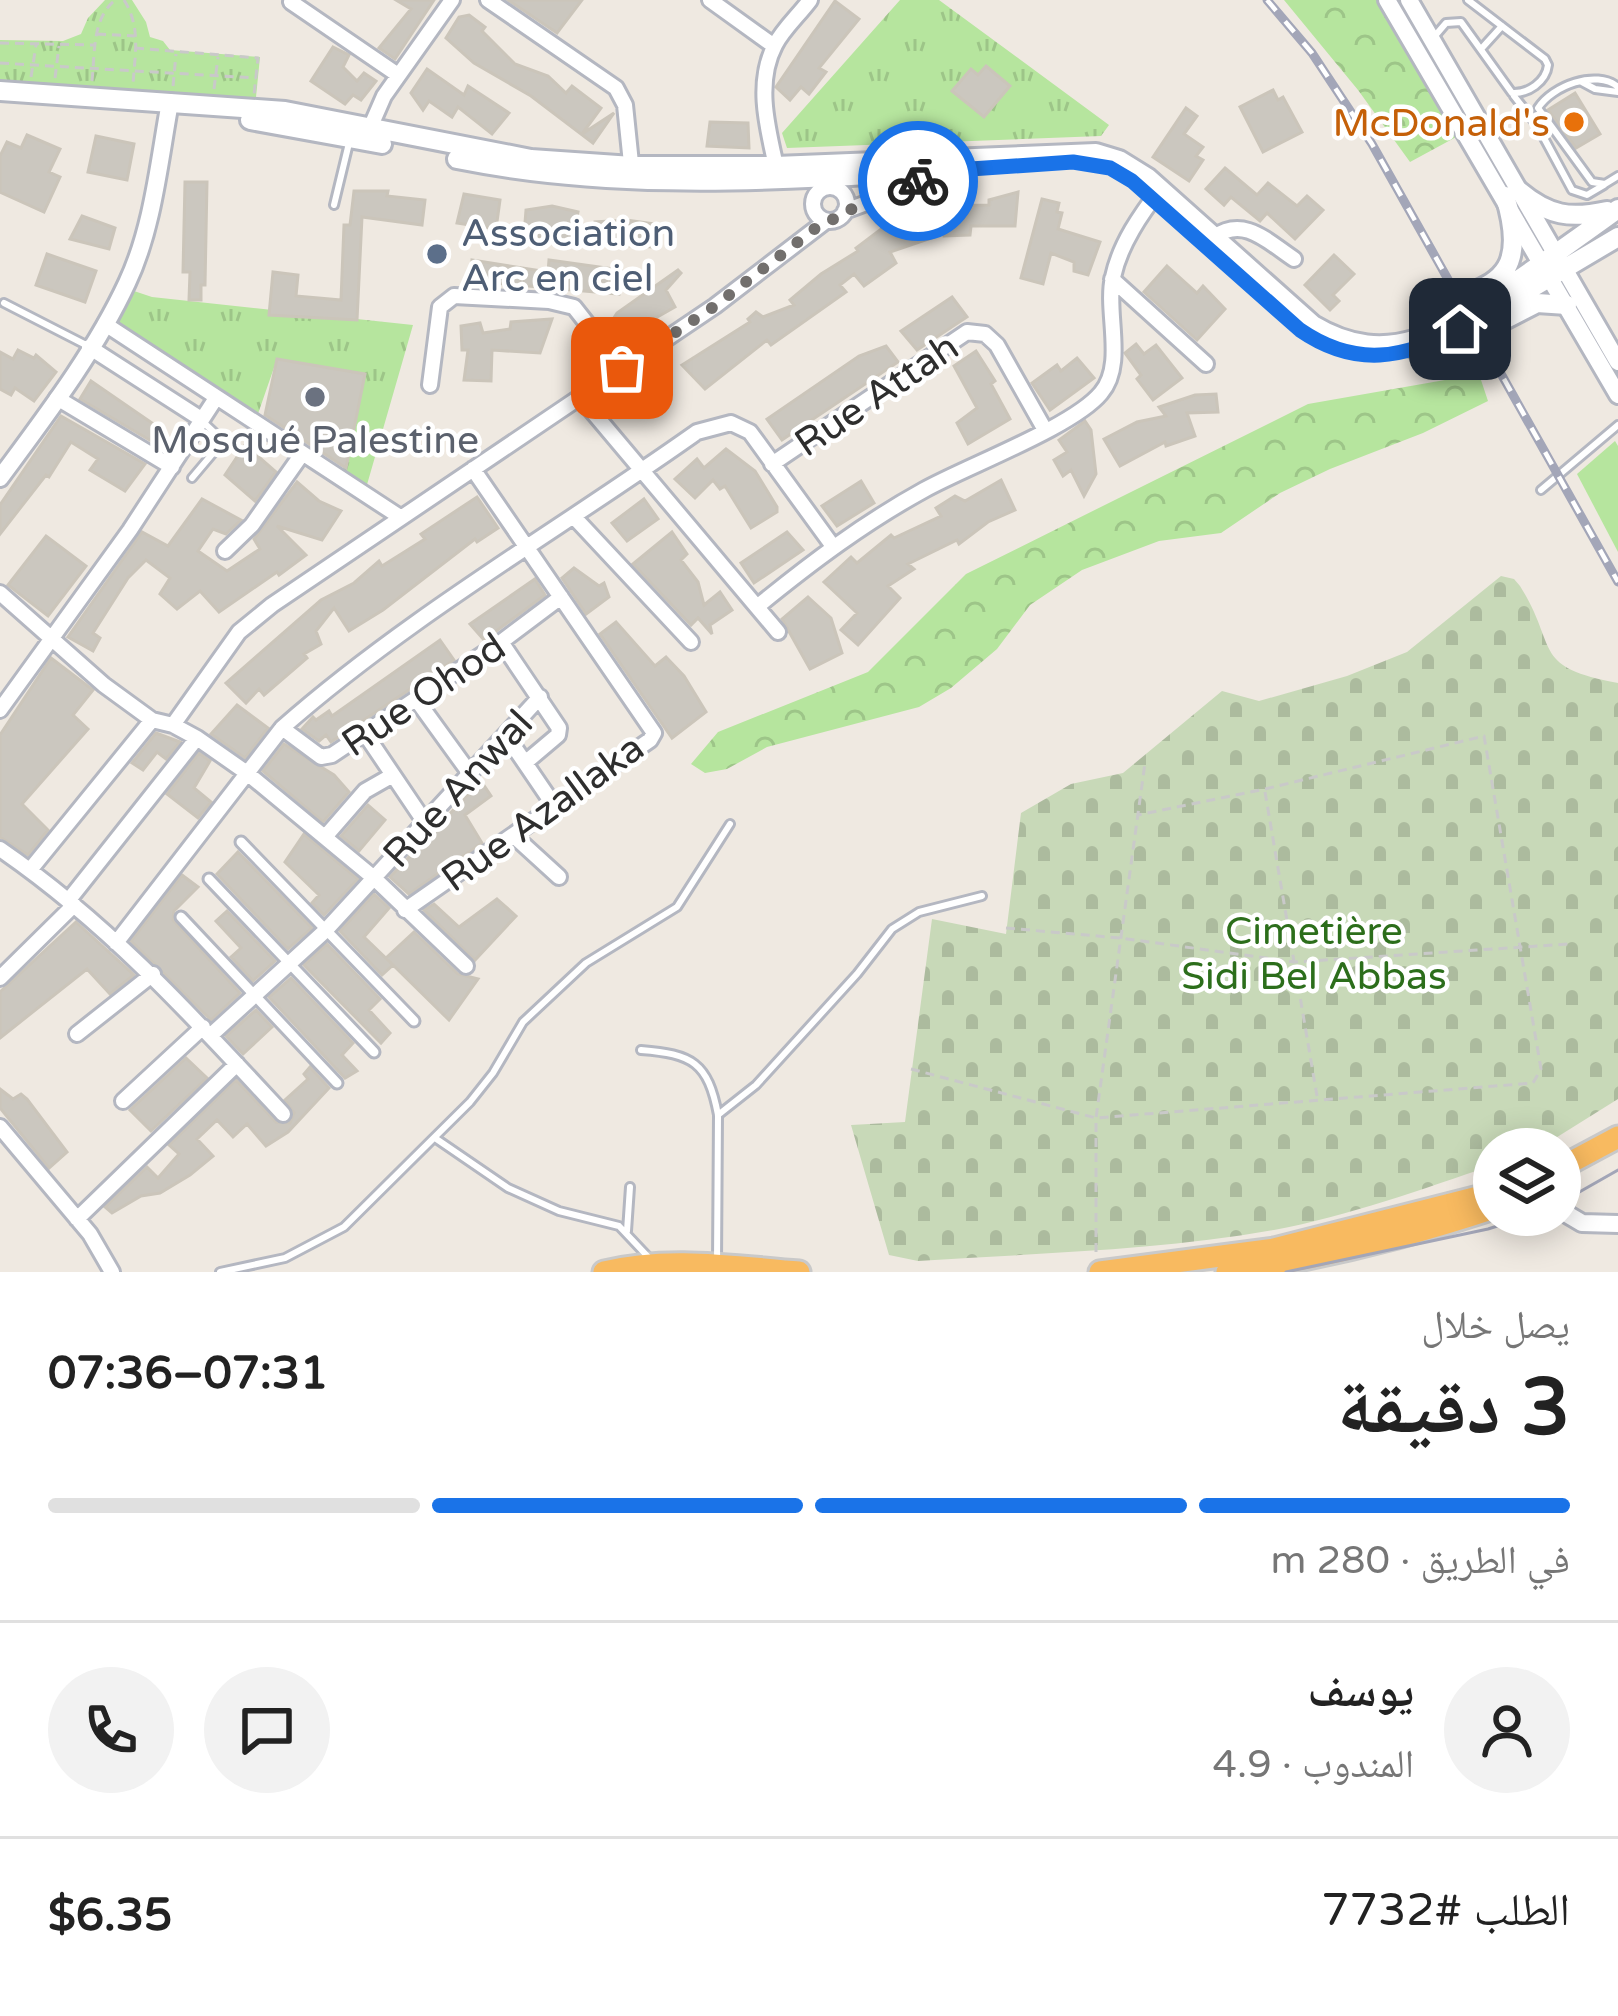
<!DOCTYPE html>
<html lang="ar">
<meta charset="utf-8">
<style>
body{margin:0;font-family:"Varela Round","Noto Naskh Arabic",sans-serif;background:#f2f2f2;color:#222;direction:rtl;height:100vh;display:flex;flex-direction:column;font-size:45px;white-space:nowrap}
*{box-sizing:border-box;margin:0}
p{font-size:39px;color:#767676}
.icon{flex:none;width:66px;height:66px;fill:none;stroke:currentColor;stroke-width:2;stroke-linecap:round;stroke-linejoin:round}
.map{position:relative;height:1272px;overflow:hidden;direction:ltr}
.side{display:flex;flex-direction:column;background:#fff;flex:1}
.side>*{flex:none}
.fabs{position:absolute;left:1473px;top:1128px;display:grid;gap:24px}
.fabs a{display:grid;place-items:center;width:108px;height:108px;border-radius:50%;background:#fff;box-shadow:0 6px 30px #0003;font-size:60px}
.pin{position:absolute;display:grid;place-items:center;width:102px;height:102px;color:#fff;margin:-51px;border-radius:24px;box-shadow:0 6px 18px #0006}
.courier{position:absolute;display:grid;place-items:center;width:120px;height:120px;margin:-60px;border:9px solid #1a73e8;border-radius:50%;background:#fff;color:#222;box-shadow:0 3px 15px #0007}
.overview em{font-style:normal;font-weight:700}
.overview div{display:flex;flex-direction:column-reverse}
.overview{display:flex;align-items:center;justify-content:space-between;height:204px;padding:0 48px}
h1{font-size:78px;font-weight:700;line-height:90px}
.bar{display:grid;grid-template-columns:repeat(4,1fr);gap:18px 12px;align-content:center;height:144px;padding:0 48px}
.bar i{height:15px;border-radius:9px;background:#e0e0e0}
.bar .selected{background:#1a73e8}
.bar p{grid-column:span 4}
.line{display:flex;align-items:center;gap:30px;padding:0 48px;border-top:3px solid #e0e0e0}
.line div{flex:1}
.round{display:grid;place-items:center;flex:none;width:126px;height:126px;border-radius:63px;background:#f2f2f2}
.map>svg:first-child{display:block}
</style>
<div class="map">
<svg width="1618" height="1272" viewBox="0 0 1618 1272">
<defs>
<pattern id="forest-crowns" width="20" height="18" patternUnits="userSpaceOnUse" patternTransform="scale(3)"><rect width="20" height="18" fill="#b6e59e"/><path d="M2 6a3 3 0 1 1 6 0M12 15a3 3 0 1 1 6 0" fill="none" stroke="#9dc588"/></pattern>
<pattern id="cemetery-stones" width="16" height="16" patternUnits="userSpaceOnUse" patternTransform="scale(3)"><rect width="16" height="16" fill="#c8d9b8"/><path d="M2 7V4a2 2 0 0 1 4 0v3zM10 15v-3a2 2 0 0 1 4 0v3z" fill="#acbb9e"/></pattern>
<pattern id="park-tufts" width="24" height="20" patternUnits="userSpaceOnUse" patternTransform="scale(3)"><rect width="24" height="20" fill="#b6e59e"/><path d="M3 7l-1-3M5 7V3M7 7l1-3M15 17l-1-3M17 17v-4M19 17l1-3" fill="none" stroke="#9dc588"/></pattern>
</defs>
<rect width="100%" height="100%" fill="#efe9e1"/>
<!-- grass -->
<path fill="#b6e59e" d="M1615 441 1618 446V552L1577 474Z"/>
<!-- forest -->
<path fill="url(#forest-crowns)" d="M1284 0H1382L1458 136 1410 162 1358 90Z
M1479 374 1488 401 1423 433 1330 469 1280 493 1221 533 1159 541 1082 570 1030 605 997 649 951 688 919 707 767 747 727 769 705 773 691 764 718 732 868 672 966 574 1308 404Z"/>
<!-- cemetery -->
<path fill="url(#cemetery-stones)" d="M1501 576 1514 579 1520 586C1559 648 1530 667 1618 683V1099L1538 1149H1494V1165C1422 1189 1349 1216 1274 1230 1157 1251 1037 1253 918 1261L889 1255 851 1125 905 1122 932 919 1006 934 1021 813 1071 784 1123 773 1222 691 1259 701 1347 676 1407 652Z"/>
<!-- park -->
<path fill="url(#park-tufts)" d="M105 0H132L146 22 150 37 163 41 170 50 260 57 255 107 0 89V40L63 41 81 34 88 18Z
M900 0H939L1109 125 1101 136 787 148 782 133Z
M119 286 152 297 413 325 362 502 339 486 364 374 277 359 253 428 97 322Z"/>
<!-- building -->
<path fill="#cbc7bf" stroke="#cbc5ba" stroke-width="3" d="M396 0H434L395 59 379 48 411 9Z
M508 0H582L557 33Z
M835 1 859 19 819 68 826 72 809 94 801 87 790 100 776 87Z
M469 15 485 27 482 31 515 64 548 76 566 93 572 86 601 108 582 134 614 113 593 143 531 96 474 63 446 38 459 17Z
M333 47 349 55 343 67 357 81 364 73 376 81 361 100 353 95 345 104 311 81Z
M986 66 1010 86 984 117 952 91 971 69 978 75Z
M427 69 464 95 468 86 509 113 492 134 458 107 452 117 429 101 423 110 411 93Z
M1273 90 1278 100 1283 97 1302 132 1263 152 1240 107Z
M1575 93 1600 134 1576 148 1548 110Z
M1186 108 1197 116 1184 134 1203 147 1196 156 1203 160 1189 181 1153 157Z
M710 122 748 123 749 148 707 146Z
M27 135 60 149 49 172 60 177 44 212 0 192V156L7 142 21 148Z
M96 136 134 144 127 180 88 172Z
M1225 168 1257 195 1268 183 1297 206 1307 196 1323 210 1295 239 1267 213 1260 221 1231 197 1224 205 1206 189Z
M185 182H207L205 285H201V300H189L190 272H183Z
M354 191H388L387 196 425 200 422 225 362 217 357 320 269 315 273 272 298 275 296 296 341 300 344 225H350Z
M1018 192 1015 226H971L970 235 944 236 941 206 989 205V200Z
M464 194 500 200 496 229 457 223Z
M1042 199 1059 203 1057 212 1062 213 1058 229 1100 242 1088 275 1074 271V262L1051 253 1043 284 1021 278Z
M552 206 578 212 572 241 524 236 526 210Z
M923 210 934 237 890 252 896 263 864 286 854 274 840 285 846 292 771 345 767 340 705 389 682 365 750 322 748 319 756 312 763 317 794 305 790 300 821 274 858 251 856 248 893 220Z
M82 216 115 228 109 249 70 239Z
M626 220 655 224 652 247 595 244V222Z
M47 254 96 271 85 302 36 285Z
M1334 255 1354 274 1333 295 1339 301 1330 310 1305 285Z
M472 260 548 272 549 260 621 270 619 294 471 281Z
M1167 266 1197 293 1203 286 1225 309 1197 340 1144 292Z
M678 270 681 273 666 290 675 307 624 336 610 324 617 313Z
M952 297 967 317 917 350 901 331Z
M552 319 540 353 492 350 491 381 464 380 468 350H462L461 326 480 323 483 333 510 329 511 322Z
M1136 344 1144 354 1156 345 1182 378 1153 400 1137 379 1141 375 1125 353Z
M886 346 898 362 782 440 767 419 859 356Z
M18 350 34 358 36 355 56 372 34 401 15 388 11 395 0 389V352L13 359Z
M976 351 995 381 991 384 1010 419 968 444 957 423 977 408 954 366Z
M1077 358 1094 378 1050 410 1032 383 1057 365 1061 371Z
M277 359 365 374 346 468 265 415Z
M91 381 165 432 158 445 80 399Z
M1216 394 1218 412 1187 413 1195 436 1166 446 1165 442 1120 466 1104 439 1137 422 1166 416 1159 407 1195 395Z
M61 416 145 464 125 491 90 470 98 459 71 442 49 477 46 475 0 534V505Z
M1085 421 1091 430 1096 474 1084 496 1071 470 1063 476 1054 460 1067 452 1059 440Z
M245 445 276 472 255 501 225 475Z
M726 449 755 471 777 507V512L751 528 725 486 720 489 713 480 695 498 675 479 697 459 704 468Z
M1001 480 1015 510 988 522 959 544 957 540 908 564 914 569 888 586 900 598 858 645 841 630 857 613 824 582 851 557 857 563 891 535 894 538 941 516 936 508 955 496 965 501Z
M861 481 874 503 837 526 822 506Z
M297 482 319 501 341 511 322 540 277 526 306 555 279 575 277 572 219 612 200 591 177 609 160 594 170 578 146 560 128 578 93 633 100 638 93 651 68 637 142 532 168 546 202 499 241 520 226 534 213 529 198 551 227 571 260 549 254 539Z
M477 497 498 528 477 542 475 539 383 610 349 631 334 608 316 631 321 644 304 654 307 658 264 695 259 689 246 703 226 683 321 600 354 583 379 561 382 566 425 539 421 534Z
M644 499 658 519 627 541 612 523Z
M672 532 687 554 681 560 698 582 704 605 720 592 732 610 710 625 712 634 698 618 691 625 633 564Z
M787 532 803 550 754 583 741 563Z
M46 536 86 566 48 616 8 585Z
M574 568 599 586 604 583 609 597 586 614 562 578Z
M535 579 545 595 484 640 470 624Z
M808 597 831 618 842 653 810 669 782 619Z
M616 622 655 666 666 657 684 676 706 712 672 738 600 634Z
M440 640 454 660 331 742 326 735 319 741 302 729 313 717 316 720 329 711 332 716Z
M51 658 93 690 73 715 88 729 22 804 48 830 28 855 0 837V735Z
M237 705 268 728 245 758 211 734Z
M156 733 180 742 166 759 157 752 143 770 132 763Z
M284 744 334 775 349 792 323 822 263 771Z
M199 753 210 761 194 788 211 802 198 818 167 794Z
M481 781 491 796 465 815 482 843 409 894 390 877Z
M368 805 385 820 359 851 341 836Z
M304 834 358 879 324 915 312 903 319 895 285 862Z
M238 852 312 928 288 949 217 874Z
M182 875 198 887 174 911 173 920 240 993 211 1020 131 941Z
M374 894 389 908 364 937 393 965 382 975 340 931Z
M497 899 516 916 475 960 424 910 434 904 459 927Z
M227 911 275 961 253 981 231 957 241 948 216 921Z
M76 922 134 975 110 994 87 969 0 1038V992Z
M414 932 458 974 478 979 449 1020 386 958Z
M327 944 380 999 369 1010 390 1033 381 1043 304 965Z
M291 978 353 1043 342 1055 357 1071 345 1078 269 997Z
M256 1010 272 1027 243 1054 226 1036Z
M186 1058 207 1078 151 1131 130 1110Z
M310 1067 329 1088 288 1132 266 1146 247 1124 233 1137 217 1120 197 1139 213 1156 190 1175 160 1193 141 1196 112 1213 105 1207 147 1167 158 1178 179 1154 169 1145 236 1080 276 1122 290 1123 294 1113 285 1100 308 1079 304 1074Z
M0 1089 13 1099 21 1094 27 1099 67 1152 49 1168 0 1108Z"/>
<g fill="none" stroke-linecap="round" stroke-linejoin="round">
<defs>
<path id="service" d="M1434 37 1446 23 1461 22 1512 93C1528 94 1546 82 1548 65L1545 59 1468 0
M1482 48 1502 26
M1582 82 1595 89 1618 92
M1618 87C1596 69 1552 86 1538 108L1592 182 1605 184 1618 176
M1514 96 1537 125 1572 190 1587 195 1604 185
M334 205 350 139
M4 303 86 345
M192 478 219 446V437L202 421
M1541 490 1618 425
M641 1050C692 1054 708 1062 718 1115L717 1262
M718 1115 756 1085 857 974 892 929 919 912 982 896
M435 1138 508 1188 559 1211 619 1226 652 1261
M627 1231 630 1187
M220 1272 285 1258 344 1227 470 1102 493 1073 523 1022 586 963 677 907 730 824"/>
<path id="pedestrian" d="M241 842 414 1021
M209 879 374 1052
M181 917 337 1083"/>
<path id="minor" d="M488 0 616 88 625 105 632 173
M710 0 774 46
M291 2 398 75
M367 135 384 96 452 0
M778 175C769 133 754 85 775 45 783 29 799 15 810 0
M813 204a17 17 0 1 1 34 0a17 17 0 1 1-34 0Z
M845 211 955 170
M1214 237C1244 216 1267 241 1294 259
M1112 279 1206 364
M105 324 400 517
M89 347 201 419
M430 385 440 307 454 296 549 301 574 307 622 368
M57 398 172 467
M581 398 778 632
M772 464 967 332 985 334 997 345 1045 430
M574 517 691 642
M225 551 252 525 302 454
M0 593 104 685 152 720 173 725 197 738 247 773 374 878 466 966
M758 606C812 562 864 523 924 490 967 466 1073 427 1101 393 1126 364 1105 312 1113 277 1120 244 1141 214 1161 188
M501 642 559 728 558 735 526 762
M416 699 471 775
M0 710 130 530 216 398
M173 725 239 632 272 605 715 306 826 221
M282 728 321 757 332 755 501 642 561 597
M366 735 426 824
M506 735 555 807
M514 836 559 877
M325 837 365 791 393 775
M0 849C108 923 195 1019 283 1114
M30 870 152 720
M68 901 197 738
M405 910 650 740 654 733 473 469
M116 943 282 728C409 616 559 530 697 432L731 423 750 432 832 545
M0 978 74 905
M77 1034 153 974
M211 1035 326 930 540 697
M123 1101 203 1027
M0 1127 90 1234 112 1272
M77 1219 237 1064"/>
<path id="tertiary" d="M1387 0 1618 395
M1409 0 1618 362
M0 478C45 417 95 352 127 283 153 228 159 162 170 102
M1560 1210 1582 1223 1618 1224"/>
<path id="secondary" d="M0 91 285 111 531 159 632 166H776L1096 153 1119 160 1148 178 1313 325C1393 373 1452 326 1518 280 1551 257 1585 233 1618 209
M250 120 382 144
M457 159C597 187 741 183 883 174
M1519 191C1549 216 1570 219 1607 211
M1488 314 1618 237
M1431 334C1438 271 1542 317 1505 196
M1415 349 1473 336 1537 303 1567 305"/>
<path id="trunk" d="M1560 1168 1618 1137
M604 1272C669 1256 734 1267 799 1272
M1100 1272 1274 1249 1494 1193
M1227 1272C1318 1259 1407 1237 1494 1208"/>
</defs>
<!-- service casing -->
<use href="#service" stroke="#b4b7c1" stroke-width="12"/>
<!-- pedestrian casing -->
<use href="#pedestrian" stroke="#b4b7c1" stroke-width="15"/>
<!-- minor casing -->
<use href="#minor" stroke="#b4b7c1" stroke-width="20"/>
<!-- tertiary casing -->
<use href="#tertiary" stroke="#b4b7c1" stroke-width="22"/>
<!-- secondary casing -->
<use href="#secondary" stroke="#b4b7c1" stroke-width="24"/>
<!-- trunk casing -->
<use href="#trunk" stroke="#c9c9c9" stroke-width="27"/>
<!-- path -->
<path stroke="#c9c9c9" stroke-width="3" stroke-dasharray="9 6" stroke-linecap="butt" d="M124 0C141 27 135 53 133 84
M97 34 135 36
M0 43 95 45
M135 48 258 58 254 95
M0 63 256 78
M31 77 36 45
M55 78 59 46
M92 81C95 53 92 19 115 0
M173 86 176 54
M214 89 218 57
M1265 792 1317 1096
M1006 928 1120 938 1295 962 1569 944
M911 1069 1096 1118 1533 1083 1541 1069 1484 736 1265 789 1138 815
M1096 1252V1118L1145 763"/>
<!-- service -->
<use href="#service" stroke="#fff" stroke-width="6"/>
<!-- pedestrian -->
<use href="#pedestrian" stroke="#fff" stroke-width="9"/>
<!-- minor -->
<use href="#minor" stroke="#fff" stroke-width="14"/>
<!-- tertiary -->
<use href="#tertiary" stroke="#fff" stroke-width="16"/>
<!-- secondary -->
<use href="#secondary" stroke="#fff" stroke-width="18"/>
<!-- trunk -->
<use href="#trunk" stroke="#f8ba60" stroke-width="21"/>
<!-- tram -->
<path stroke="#a3a6b8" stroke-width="3" d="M1560 1203 1618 1170
M1286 1272 1488 1229 1532 1215"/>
<defs>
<path id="rail" d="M1267 0 1312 53 1372 144 1618 582"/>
</defs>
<!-- rail casing -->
<use href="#rail" stroke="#a3a6b8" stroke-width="9"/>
<!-- rail -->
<use href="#rail" stroke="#fff" stroke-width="4.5" stroke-dasharray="14" stroke-linecap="butt"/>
</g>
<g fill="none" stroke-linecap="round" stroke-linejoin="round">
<!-- done -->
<path stroke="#726f6d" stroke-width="12" stroke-dasharray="0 21.6" d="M622 368 715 306 826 220 837 219 845 212 918 181"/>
<!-- route -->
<path stroke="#1a73e8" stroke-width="15" d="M918 181 956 170 1073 162 1110 168 1132 181 1300 330C1355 368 1404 359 1460 329"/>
</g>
<!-- markers -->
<circle fill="#e8710a" stroke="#fff" stroke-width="4.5" cx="1574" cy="122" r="12"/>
<circle fill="#5c6f8a" stroke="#fff" stroke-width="4.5" cx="437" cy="254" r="12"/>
<circle fill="#6b7280" stroke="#fff" stroke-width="4.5" cx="315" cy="397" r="12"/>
<g text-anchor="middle" stroke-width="9" stroke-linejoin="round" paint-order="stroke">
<!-- food labels -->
<g font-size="39" fill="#c56008" stroke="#fff" text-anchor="end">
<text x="1550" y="136">McDonald's</text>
</g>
<!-- service labels -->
<g font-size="39" fill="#4e5e75" stroke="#fff" text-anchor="start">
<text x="461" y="246">Association<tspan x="461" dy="45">Arc en ciel</tspan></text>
</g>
<!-- street labels -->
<g font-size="39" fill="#2e2e2e" stroke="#fff">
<text transform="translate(876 394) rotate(-34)" y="14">Rue Attah</text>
<text transform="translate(423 694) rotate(-34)" y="14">Rue Ohod</text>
<text transform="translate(457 788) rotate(-47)" y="14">Rue Anwal</text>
<text transform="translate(542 812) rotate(-36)" y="14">Rue Azallaka</text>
</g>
<!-- worship labels -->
<g font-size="39" fill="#5b616d" stroke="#fff">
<text x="315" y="453">Mosqué Palestine</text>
</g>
<!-- park labels -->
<g font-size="39" fill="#2c6e1b" stroke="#fff">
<text x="1314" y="944">Cimetière<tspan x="1314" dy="45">Sidi Bel Abbas</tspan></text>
</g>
</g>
</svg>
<div class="fabs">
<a><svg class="icon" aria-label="layers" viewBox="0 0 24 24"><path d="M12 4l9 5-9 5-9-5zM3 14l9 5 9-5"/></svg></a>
</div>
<div class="pin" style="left:622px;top:368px;background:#ea580c"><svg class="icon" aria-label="bag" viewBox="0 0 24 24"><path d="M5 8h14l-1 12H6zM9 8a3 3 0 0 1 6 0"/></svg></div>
<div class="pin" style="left:1460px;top:329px;background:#1f2937"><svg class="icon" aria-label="home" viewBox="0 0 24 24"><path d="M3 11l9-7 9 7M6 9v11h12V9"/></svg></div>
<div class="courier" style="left:918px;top:181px"><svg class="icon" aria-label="bike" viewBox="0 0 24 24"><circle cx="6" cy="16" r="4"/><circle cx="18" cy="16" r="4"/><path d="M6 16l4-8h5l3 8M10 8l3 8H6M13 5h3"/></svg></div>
</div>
<section class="side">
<div class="overview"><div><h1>3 دقيقة</h1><p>يصل خلال</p></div><em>07:31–07:36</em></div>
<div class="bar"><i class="selected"></i><i class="selected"></i><i class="selected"></i><i></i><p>في الطريق · 280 m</p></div>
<div class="line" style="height:216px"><a class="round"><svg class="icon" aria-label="person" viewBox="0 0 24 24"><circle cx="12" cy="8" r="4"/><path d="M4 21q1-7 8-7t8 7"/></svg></a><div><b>يوسف</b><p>المندوب · 4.9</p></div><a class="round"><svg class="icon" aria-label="chat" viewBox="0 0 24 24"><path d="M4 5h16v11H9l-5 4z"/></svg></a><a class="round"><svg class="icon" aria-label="phone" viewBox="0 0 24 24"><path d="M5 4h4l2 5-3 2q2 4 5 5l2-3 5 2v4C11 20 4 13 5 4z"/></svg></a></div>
<div class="line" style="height:156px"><div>الطلب #7732</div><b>$6.35</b></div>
</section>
